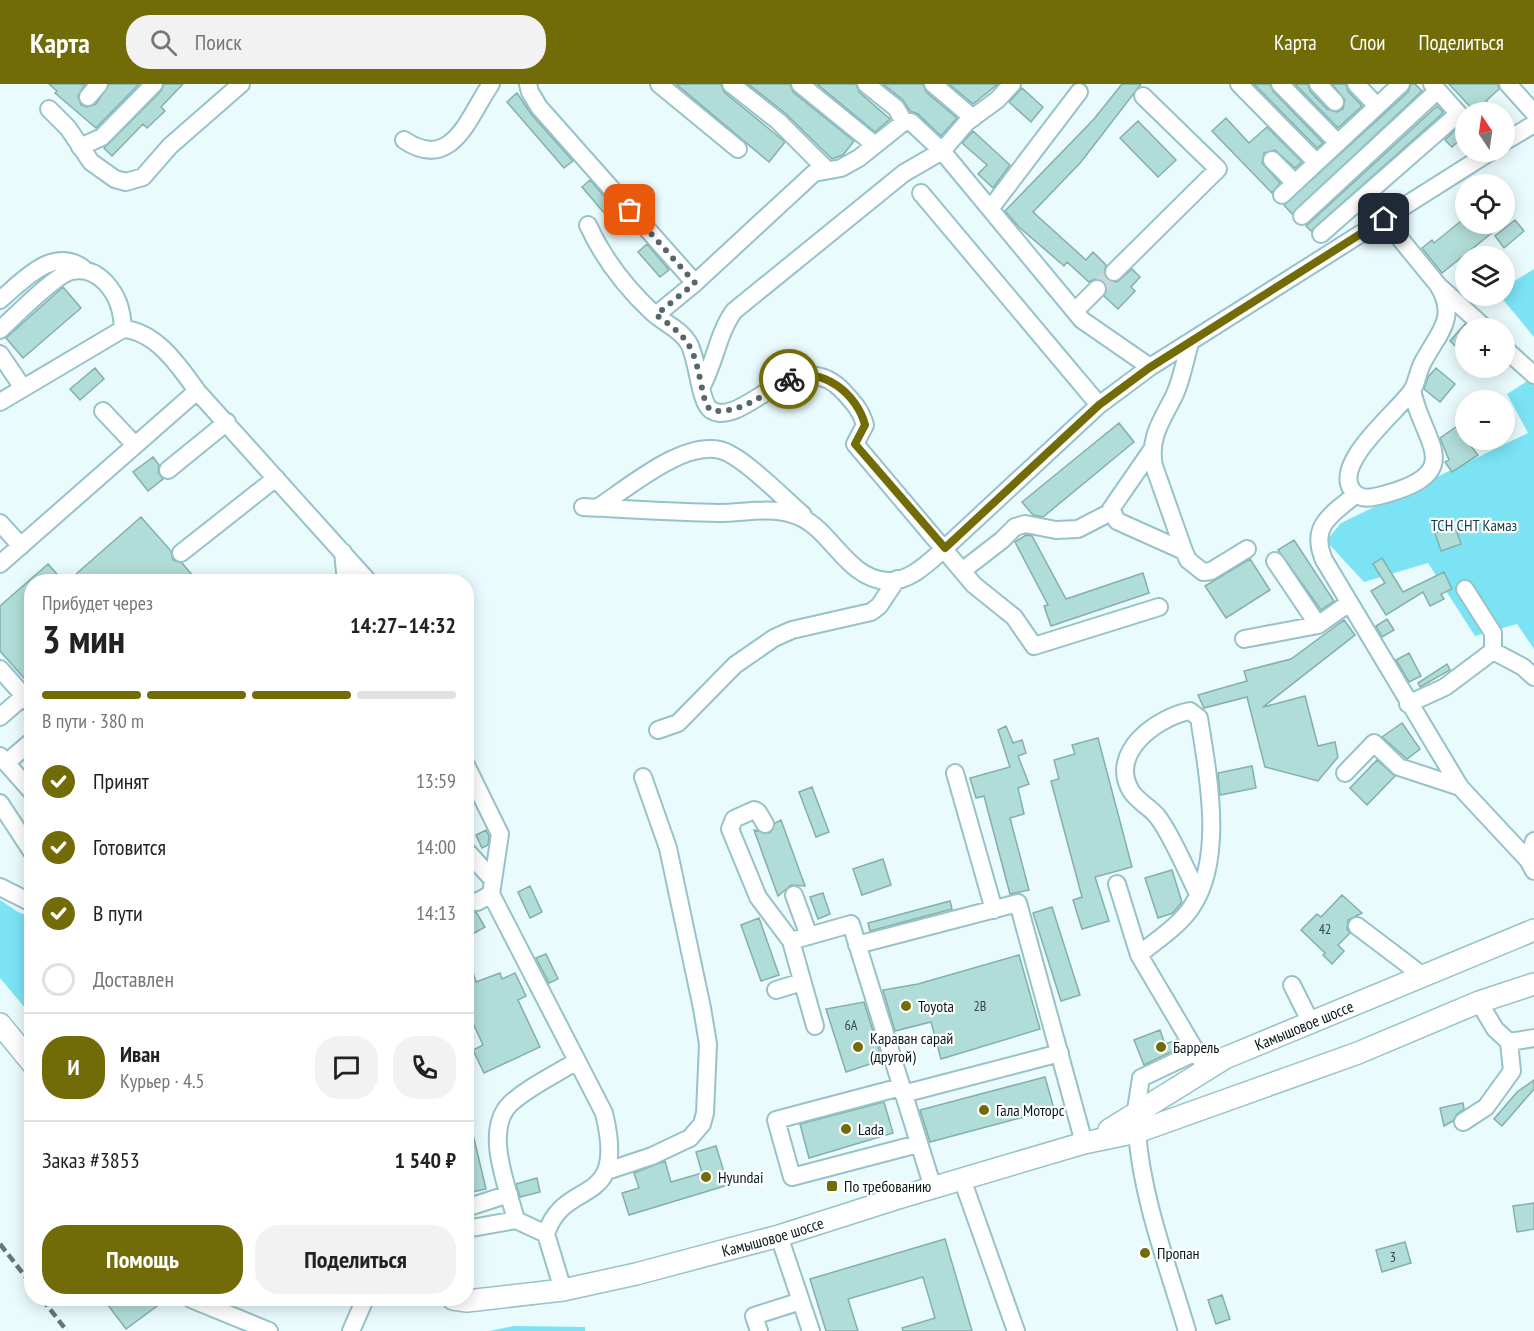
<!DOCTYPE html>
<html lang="ru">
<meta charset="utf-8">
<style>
body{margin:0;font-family:"PT Sans Narrow",sans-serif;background:#f2f2f2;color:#222;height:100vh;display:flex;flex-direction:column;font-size:22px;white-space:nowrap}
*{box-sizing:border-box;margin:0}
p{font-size:20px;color:#767676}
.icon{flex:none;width:33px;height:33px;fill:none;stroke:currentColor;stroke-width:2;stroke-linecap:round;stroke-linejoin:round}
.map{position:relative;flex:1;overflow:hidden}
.sheet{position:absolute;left:24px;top:490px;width:450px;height:732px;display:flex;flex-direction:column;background:#fff;border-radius:24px;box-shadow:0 3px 15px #0003}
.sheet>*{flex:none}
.needle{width:39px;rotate:347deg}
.fabs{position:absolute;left:1455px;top:18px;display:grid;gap:12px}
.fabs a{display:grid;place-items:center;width:60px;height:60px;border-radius:50%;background:#fff;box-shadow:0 3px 15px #0003;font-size:30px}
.pin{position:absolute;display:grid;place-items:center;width:51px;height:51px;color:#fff;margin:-26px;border-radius:12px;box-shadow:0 3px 9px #0006}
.courier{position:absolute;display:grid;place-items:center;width:60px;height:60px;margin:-30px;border:4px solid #716c07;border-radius:50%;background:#fff;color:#222;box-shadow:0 2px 8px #0007}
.summary em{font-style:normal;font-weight:700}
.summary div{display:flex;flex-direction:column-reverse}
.summary{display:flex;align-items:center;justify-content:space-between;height:102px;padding:0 18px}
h1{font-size:39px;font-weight:700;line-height:45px}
.bar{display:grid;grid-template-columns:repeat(4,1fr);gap:9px 6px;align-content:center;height:72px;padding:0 18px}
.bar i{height:8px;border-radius:4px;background:#e0e0e0}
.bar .selected{background:#716c07}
.bar p{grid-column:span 4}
.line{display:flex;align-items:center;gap:15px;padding:0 18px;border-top:2px solid #e0e0e0}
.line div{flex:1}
.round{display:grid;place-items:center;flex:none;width:63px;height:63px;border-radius:24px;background:#f2f2f2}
ol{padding:0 18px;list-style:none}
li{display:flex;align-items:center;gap:18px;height:66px}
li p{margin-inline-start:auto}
li .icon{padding:6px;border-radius:50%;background:#716c07;color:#fff;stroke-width:4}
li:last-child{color:#767676}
li i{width:33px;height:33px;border:3px solid #e0e0e0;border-radius:50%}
.action{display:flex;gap:12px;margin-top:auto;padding:12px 18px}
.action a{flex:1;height:69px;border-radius:24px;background:#716c07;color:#fff;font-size:24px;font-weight:700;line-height:69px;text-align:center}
.action a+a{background:#f2f2f2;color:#222}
header{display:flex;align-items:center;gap:36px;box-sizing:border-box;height:84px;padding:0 30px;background:#716c07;color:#fff}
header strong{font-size:28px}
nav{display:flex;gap:33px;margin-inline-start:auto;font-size:21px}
.search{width:420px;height:54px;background:#f2f2f2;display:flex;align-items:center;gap:15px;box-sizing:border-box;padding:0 21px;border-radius:24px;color:#767676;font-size:22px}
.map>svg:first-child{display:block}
</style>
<header>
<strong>Карта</strong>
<div class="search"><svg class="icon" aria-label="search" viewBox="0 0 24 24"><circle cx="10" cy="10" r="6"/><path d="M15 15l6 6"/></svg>Поиск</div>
<nav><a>Карта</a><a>Слои</a><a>Поделиться</a></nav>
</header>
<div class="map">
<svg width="1534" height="1247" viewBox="0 0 1534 1247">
<rect width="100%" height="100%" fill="#eafbfe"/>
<!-- green -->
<path fill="#7be3f4" d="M1534 185V253L1500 212H1504L1505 203Z
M1534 293V565L1517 540 1475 552 1428 479 1364 498 1326 457 1341 439 1528 349 1507 310Z
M0 816 18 828 31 833V931L0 894Z
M514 1242 585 1243V1247H489Z"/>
<!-- building -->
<path fill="#b1ddd8" stroke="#84afab" stroke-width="1.5" d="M49 0H85L78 12 81 21 87 23 96 20 109 0H139L96 44 55 9 57 7Z
M164 0H183L161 23 165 27 147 44 143 40 112 72 104 64 161 7Z
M676 0H721L724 8 785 58 769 78Z
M748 0H790L793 8 854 57 843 71 832 75 785 29Z
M817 0H856L859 8 890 35 875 48Z
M883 0H923L926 8 957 34 941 52 918 30 910 27 903 16Z
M949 0H998L973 20Z
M1122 0H1141L1081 78 1033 128 1086 176 1093 168 1106 181 1104 190 1107 196 1117 198 1132 185 1140 193 1131 203 1135 207 1118 225 1104 212 1107 203 1104 197 1095 195 1089 198 1067 178 1064 182 1019 143 1005 127 1094 35Z
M1254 0H1270L1273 7 1323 59 1317 64Z
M1295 0H1308L1310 7 1327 25 1337 28 1343 25 1345 16 1332 0H1346L1348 7 1362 22 1338 44Z
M1411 0H1415L1422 7 1292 130 1284 121 1408 8Z
M1449 0H1498L1499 5 1486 17 1497 28H1475Z
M1022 4 1043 23 1031 38 1009 18Z
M517 9 531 30 573 77 564 84 507 18Z
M1437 22 1443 28 1442 30 1311 147 1306 142Z
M1226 34 1249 59 1267 43 1302 78 1295 84 1275 66 1264 69 1262 79 1280 99 1272 109 1212 47Z
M1138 37 1176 76 1158 93 1120 54Z
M1456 45 1463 53 1452 63 1445 56Z
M973 47 1010 81 993 104 978 90 987 81 962 59Z
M590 96 626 137 617 144 582 103Z
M1466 133V140H1503L1442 189 1422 164 1432 156 1434 159Z
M1515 136 1524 147 1504 164 1495 152Z
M647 160 669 186 660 193 638 168Z
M63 203 81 224 23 274 6 254Z
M1465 240H1466V272L1450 257Z
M95 284 104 295 80 316 70 305Z
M1436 284 1455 300 1440 318 1424 305 1428 293Z
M1119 339 1134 358 1043 433 1033 431 1022 418Z
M1456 343 1478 371 1452 388 1445 378 1449 376 1440 354Z
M153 373 159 381 158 388 163 395 148 407 133 388Z
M141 433 171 467 173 476 182 479 198 498H67Z
M1455 443 1461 460 1441 467 1435 449Z
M1026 451 1032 452 1066 515 1143 489 1149 509 1051 542 1044 522 1048 521 1015 458Z
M1294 456 1334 517 1321 526 1278 466Z
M1382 474 1403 508 1444 488 1452 505 1441 510 1444 515 1430 522 1423 508 1386 531 1371 507 1385 499 1373 480Z
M1250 475 1270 506 1226 534 1205 502Z
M48 480 64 498H32V603L0 567V522Z
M1387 535 1394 546 1382 553 1376 542Z
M1344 536 1355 551 1263 623 1305 612 1318 662 1335 658 1338 673 1318 697 1265 683 1247 613 1204 624 1198 611 1247 597 1244 587 1291 575Z
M1409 569 1421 592 1409 598 1396 576Z
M1447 580 1450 586 1420 603 1418 599Z
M1402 639 1420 665 1407 675 1382 653Z
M1006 642 1013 659 1022 656 1026 669 1018 672 1029 700 1018 704 1024 730 1010 734 1029 806 1010 810 984 712 976 714 970 694 1010 683 998 646Z
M1098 654 1132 783 1095 793 1109 837 1082 845 1073 816 1082 813 1051 697 1059 695 1054 676 1075 670 1072 661Z
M1377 676 1395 692 1367 721 1350 704Z
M1252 682 1256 704 1220 711 1218 689Z
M812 703 829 748 816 753 799 708Z
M781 736 805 802 791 801 778 812 754 746 770 749 775 739Z
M486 746 489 752 488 761 482 764 476 751Z
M883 775 891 801 862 811 853 785Z
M1172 786 1182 818 1173 829 1158 834 1145 794Z
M530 802 542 828 530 834 518 808Z
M823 809 830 830 818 835 810 813Z
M1342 811 1362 829 1348 836 1347 845 1350 849 1338 861 1344 867 1332 880 1323 871 1325 869 1301 846 1317 830 1321 833Z
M950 817 952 825 870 847 868 839Z
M1052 823 1080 911 1061 917 1033 829Z
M470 828H476L485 843 466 854V830Z
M759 834 779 891 761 897 741 841Z
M546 870 558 895 549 899 536 874Z
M1019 871 1040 945 941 975 931 938 895 947 883 906 918 900Z
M466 875H469L476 898 500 889 502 895 515 889 526 912 518 916 540 963 484 989 473 966 483 961 472 937 466 916Z
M864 918 882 976 846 988 826 925Z
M1160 946 1165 960 1177 956 1181 963 1144 981 1134 956Z
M1045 993 1054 1025 930 1058 920 1026Z
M1534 996V1005L1502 1042 1494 1035 1517 1008Z
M884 1018 893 1049 809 1074 800 1040Z
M1463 1019 1464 1025 1457 1030 1453 1037 1444 1042 1440 1024Z
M471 1042 486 1105 468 1109 466 1043Z
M716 1062 728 1101 629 1131 622 1109 639 1104 634 1089 665 1077 671 1098 702 1089 696 1068Z
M537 1094 540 1108 520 1113 516 1100Z
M1534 1119V1145L1517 1148 1513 1122Z
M945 1155 972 1247H903L902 1244 935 1234 923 1193 848 1215 858 1247H826L810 1195Z
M1405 1158 1411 1179 1382 1188 1376 1166Z
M1222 1211 1230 1235 1216 1240 1208 1216Z
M115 1215H152L157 1222 126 1245 107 1220Z"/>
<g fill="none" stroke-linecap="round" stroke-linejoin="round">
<!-- minor-tunnel -->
<path stroke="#c8d9dc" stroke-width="16" stroke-dasharray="16 8" stroke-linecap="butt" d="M1097 205 1114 188"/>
<defs>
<path id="minor" d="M528 0 530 8 539 23 695 199 656 231
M659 0 738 65
M731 0 778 37 826 85
M800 0 875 61
M866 0 896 24 904 38
M933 0 973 34
M1239 0 1316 78
M1280 0 1338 59
M1318 0 1335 18
M1356 0 1377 22
M1432 0 1466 38
M1508 0 1534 29
M88 13 99 0
M49 25 68 44 91 78 115 95 126 98 143 93 170 62 241 0
M404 56C453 89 469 31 491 0
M1504 58 1534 40
M80 63 102 53 154 0
M1272 76 1295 99
M921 109 1099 321
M1282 111 1401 0
M990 125 1079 8
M1302 132 1437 7
M1384 135 1438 201C1459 235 1437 250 1422 280 1418 288 1417 297 1413 305 1401 325 1332 378 1352 406 1360 418 1375 413 1386 410 1468 387 1422 358 1412 306
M588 141C604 176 625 203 653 229 664 239 680 245 688 258 698 273 699 318 711 326 743 346 795 257 843 307 853 318 861 326 865 341L855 360 974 501 1014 533 1034 562 1159 523
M1321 150 1458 30
M1114 188 1218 85 1143 12
M695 199 814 89 841 84 859 74 904 38H911L942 67 1082 236 1150 283 1490 68
M1441 204 1485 244
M0 216C23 197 52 162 83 184
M1075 227 1097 205
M0 246C14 233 56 190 72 187 85 184 96 189 105 198 118 212 122 226 123 245
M1190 259C1185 276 1182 294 1175 310 1163 335 1148 353 1154 382L1184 467 1188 476 1203 488 1211 487 1247 465
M1504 264 1534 291
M0 270 23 304
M702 302C715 278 718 249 734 227L904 89 942 67 967 38 997 16 1012 0
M0 318 123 245C156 247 180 283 197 307L369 498
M103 327 135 361
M1151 367 1111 425 1117 437 1184 467
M168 386 227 338
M1356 410C1332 431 1309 441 1324 476L1460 703 1528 776
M583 423C628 425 674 428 719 429 744 429 767 423 792 430 830 440 844 494 887 497 910 498 929 478 945 464L1099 321 1150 283
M597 424C628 404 682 357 720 366 742 371 784 415 803 431
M0 439 21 462
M343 468 346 498
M181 469 276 394
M1275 477 1318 541 1349 519
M0 480 197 307
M962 487 1002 456 1015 443 1025 440 1056 446 1078 445 1111 428
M1465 505 1493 549V567
M1244 555 1318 541
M0 585 32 621
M1408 620 1445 603 1493 567 1523 583 1534 593
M0 633 24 612
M658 646 678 639 735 581 774 554 792 546 871 528 879 522 897 495
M0 672 32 708
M6 679 32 657
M466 681 500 750 491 810 604 1029C628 1128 565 1091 546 1150L563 1206
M955 689 994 826
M1345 689 1374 659 1399 683 1460 703
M0 719 32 768
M765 740 758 728 754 726 734 735 730 745 758 813 791 857 815 942
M1534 757 1528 776 1534 787
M466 766 493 796
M1117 800 1139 871 1207 986
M0 803 32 819
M794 811 809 852
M466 817 477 818 491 810
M1357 842 1423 892
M791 857 851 840 933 1104
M857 861 1018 819 1084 1059
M1139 871C1155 857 1179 842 1191 824 1225 775 1208 690 1199 634L1190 627C1157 633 1108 669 1131 707 1138 718 1150 723 1157 732 1172 751 1187 788 1198 810
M1292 901 1311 939
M776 906 802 898
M1479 918 1495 945 1509 958 1534 954
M901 1003 776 1036 792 1093 918 1060
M903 1010 1060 969
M1135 1032 1141 994 1198 967
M1463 1038 1486 1023 1512 987 1509 958
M1137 1048C1142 1115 1168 1182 1187 1247
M607 1087 652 1072 690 1054 702 1040 705 1029 708 960 702 924 668 764 643 693
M962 1095 1016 1247
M466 1124 509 1110
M516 1136C508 1104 483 1047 510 1020 528 1003 556 990 577 977
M466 1145 516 1136 546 1150
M779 1152 811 1247
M191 1215 269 1247
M351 1247 365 1215
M759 1247 754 1232 801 1217"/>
<g id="major">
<path d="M0 940 32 979"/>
<path id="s1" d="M1109 1046 1225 974 1534 846"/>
<path id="s2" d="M453 1215 467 1217 563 1206 636 1190 779 1152 898 1114 1084 1059 1137 1048 1358 969 1479 918 1534 900"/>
</g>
</defs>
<!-- minor casing -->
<use href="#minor" stroke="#97c2c9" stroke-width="20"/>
<!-- major casing -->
<use href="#major" stroke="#97c2c9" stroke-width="24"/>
<!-- minor -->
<use href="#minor" stroke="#fff" stroke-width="16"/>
<!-- major -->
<use href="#major" stroke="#fff" stroke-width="21"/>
<!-- rail -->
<path stroke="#657678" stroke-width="4.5" stroke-dasharray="9 4.5" stroke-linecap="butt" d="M0 1160 32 1201
M42 1215 67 1247"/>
</g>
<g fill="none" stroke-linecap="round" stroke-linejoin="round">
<!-- done -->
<path stroke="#56676a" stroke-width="6" stroke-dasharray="0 10.8" d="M630 126 695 199 656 231C685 251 693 260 700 295 703 307 703 316 710 326 738 332 766 309 789 295"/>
<!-- route -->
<path stroke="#716c07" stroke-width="8" d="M789 295C821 280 858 311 865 341L855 360 945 464 1099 321 1149 284 1384 135"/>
</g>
<!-- markers -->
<g fill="#716c07" stroke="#fff" stroke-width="2">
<circle cx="906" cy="922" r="6"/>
<circle cx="858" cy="963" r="6"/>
<circle cx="1161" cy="963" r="6"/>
<circle cx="984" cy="1026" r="6"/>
<circle cx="846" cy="1045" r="6"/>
<circle cx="706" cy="1093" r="6"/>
<rect x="826" y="1096" width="12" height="12" rx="3"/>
<circle cx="1145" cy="1169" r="6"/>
</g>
<g text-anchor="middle" stroke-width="4.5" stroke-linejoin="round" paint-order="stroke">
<!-- number labels -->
<g font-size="14" fill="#32494a">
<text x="1325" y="850">42</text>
<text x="980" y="927">2В</text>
<text x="851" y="946">6А</text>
<text x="1393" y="1178">3</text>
</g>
<!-- park labels -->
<g font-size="16" fill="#12444c" stroke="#fff">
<text x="1474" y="447">ТСН СНТ Камаз</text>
</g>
<!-- poi labels -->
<g font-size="16" fill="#07181a" stroke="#fff" text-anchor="start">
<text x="918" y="928">Toyota</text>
<text x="870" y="960">Караван сарай<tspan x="870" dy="18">(другой)</tspan></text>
<text x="1173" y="969">Баррель</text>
<text x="996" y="1032">Гала Моторс</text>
<text x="858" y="1051">Lada</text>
<text x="718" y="1099">Hyundai</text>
<text x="844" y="1108">По требованию</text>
<text x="1157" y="1175">Пропан</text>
</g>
<!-- street labels -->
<g font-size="16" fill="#07181a" stroke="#fff">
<text dy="6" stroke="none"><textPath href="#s1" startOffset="222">Камышовое шоссе</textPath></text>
<text dy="6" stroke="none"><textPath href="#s2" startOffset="327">Камышовое шоссе</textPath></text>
</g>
</g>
</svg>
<div class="fabs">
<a><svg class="needle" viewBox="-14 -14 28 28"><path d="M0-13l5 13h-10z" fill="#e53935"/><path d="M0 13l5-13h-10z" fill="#767676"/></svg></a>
<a><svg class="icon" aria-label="locate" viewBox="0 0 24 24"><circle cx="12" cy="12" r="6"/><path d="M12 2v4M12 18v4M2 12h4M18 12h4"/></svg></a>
<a><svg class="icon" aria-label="layers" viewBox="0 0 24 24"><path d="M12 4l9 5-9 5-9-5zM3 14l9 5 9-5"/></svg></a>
<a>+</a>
<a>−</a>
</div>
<div class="pin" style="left:630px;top:126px;background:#ea580c"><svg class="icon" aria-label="bag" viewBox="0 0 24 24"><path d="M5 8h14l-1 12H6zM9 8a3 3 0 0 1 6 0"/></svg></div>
<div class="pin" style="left:1384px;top:135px;background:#1f2937"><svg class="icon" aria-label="home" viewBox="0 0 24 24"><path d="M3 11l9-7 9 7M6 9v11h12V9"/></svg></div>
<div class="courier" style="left:789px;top:295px"><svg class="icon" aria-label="bike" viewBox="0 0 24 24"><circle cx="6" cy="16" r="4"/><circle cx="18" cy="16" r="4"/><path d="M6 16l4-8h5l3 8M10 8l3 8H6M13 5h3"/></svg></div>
<section class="sheet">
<div class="summary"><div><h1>3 мин</h1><p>Прибудет через</p></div><em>14:27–14:32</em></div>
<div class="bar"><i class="selected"></i><i class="selected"></i><i class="selected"></i><i></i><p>В пути · 380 m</p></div>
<ol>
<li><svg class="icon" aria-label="check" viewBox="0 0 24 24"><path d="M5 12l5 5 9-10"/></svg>Принят<p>13:59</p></li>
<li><svg class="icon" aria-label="check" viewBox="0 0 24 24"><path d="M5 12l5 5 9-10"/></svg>Готовится<p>14:00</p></li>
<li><svg class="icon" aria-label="check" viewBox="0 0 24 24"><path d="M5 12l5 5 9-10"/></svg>В пути<p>14:13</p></li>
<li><i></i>Доставлен</li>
</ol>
<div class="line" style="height:108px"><b class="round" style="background:#716c07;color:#fff">И</b><div><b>Иван</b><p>Курьер · 4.5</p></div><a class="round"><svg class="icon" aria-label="chat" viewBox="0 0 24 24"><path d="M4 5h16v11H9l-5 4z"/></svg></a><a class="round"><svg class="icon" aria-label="phone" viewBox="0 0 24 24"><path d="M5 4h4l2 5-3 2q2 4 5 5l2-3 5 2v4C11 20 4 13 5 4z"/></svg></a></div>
<div class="line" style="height:78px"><div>Заказ #3853</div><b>1 540 ₽</b></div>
<div class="action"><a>Помощь</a><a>Поделиться</a></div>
</section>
</div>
